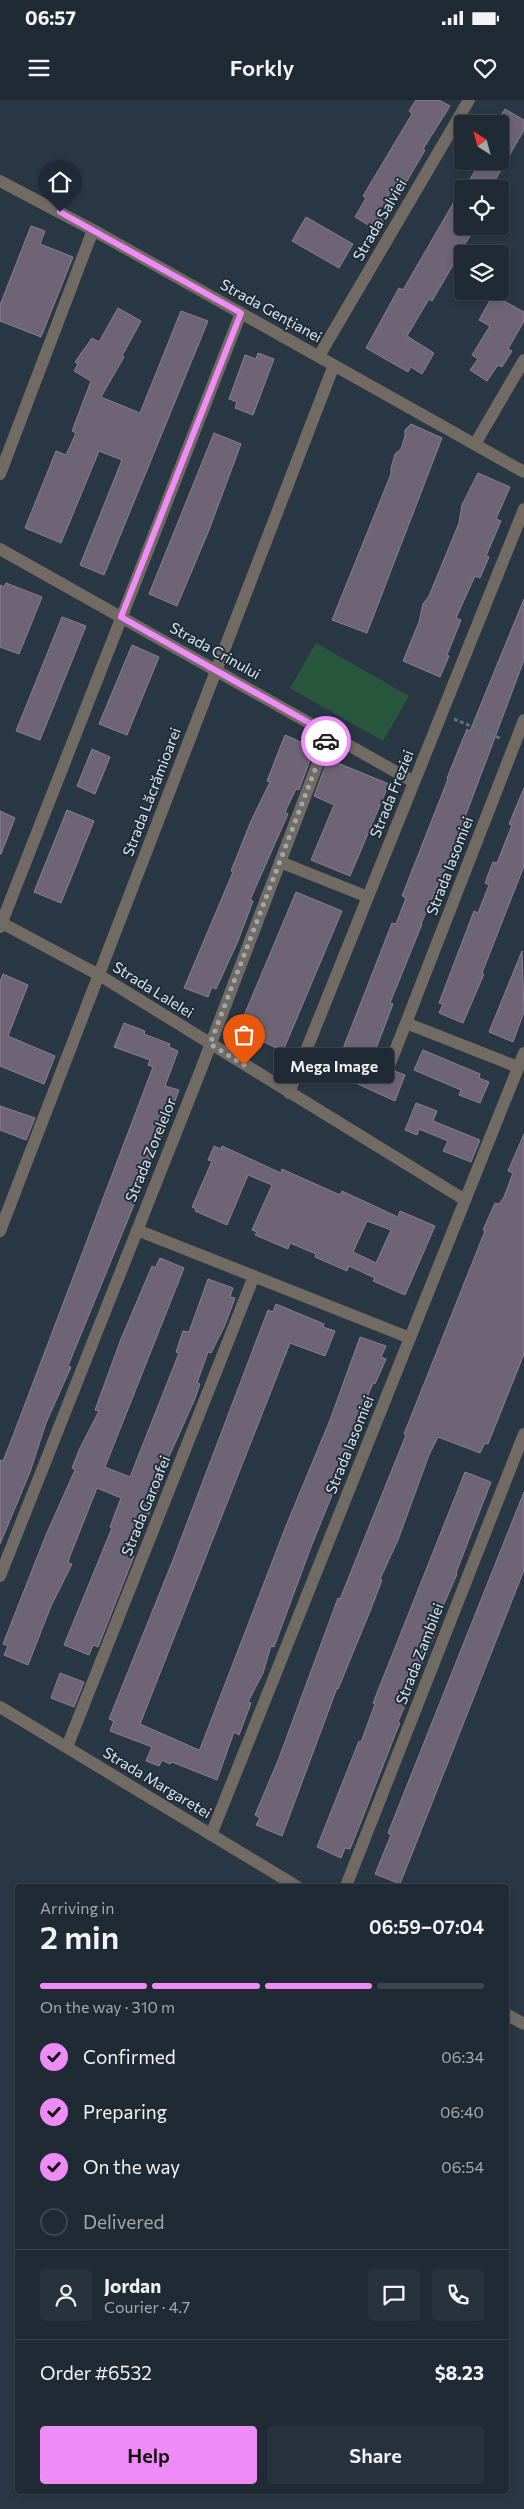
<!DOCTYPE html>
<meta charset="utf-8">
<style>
body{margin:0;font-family:Commissioner,sans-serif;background:#28323c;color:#f1f3f6;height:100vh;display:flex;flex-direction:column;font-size:19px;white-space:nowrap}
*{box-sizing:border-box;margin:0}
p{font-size:16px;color:#a2a7ac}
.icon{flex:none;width:28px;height:28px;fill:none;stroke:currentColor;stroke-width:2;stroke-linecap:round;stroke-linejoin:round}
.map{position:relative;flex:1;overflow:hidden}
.drawer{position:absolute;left:15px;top:1784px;width:494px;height:610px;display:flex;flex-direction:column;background:#202a34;border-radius:5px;box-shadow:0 2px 8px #0003,0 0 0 1px #3d464f}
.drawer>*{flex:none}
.needle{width:32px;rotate:324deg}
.buttons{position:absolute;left:454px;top:15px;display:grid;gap:10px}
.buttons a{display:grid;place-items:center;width:55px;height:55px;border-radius:5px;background:#202a34;box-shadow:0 2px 8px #0003,0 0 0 1px #3d464f;font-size:25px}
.pin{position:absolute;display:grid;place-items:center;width:42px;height:42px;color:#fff;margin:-51px -21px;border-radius:50% 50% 50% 0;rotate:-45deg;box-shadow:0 0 5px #0007}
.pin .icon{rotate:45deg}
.courier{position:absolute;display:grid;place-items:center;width:50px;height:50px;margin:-25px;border:4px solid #ef8bf7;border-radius:50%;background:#fff;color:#222;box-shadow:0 1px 6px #0007}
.bubble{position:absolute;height:35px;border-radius:5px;background:#202a34;box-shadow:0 2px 8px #0003,0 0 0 1px #3d464f;font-size:16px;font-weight:600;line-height:35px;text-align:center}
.headline em{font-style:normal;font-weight:600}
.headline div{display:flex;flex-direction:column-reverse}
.headline{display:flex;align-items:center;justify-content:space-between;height:85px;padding:0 25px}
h1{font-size:32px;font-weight:600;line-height:38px}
.bar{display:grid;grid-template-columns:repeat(4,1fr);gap:8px 5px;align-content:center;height:60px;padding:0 25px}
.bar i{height:6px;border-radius:4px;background:#3d464f}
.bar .selected{background:#ef8bf7}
.bar p{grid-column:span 4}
.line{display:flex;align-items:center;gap:12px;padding:0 25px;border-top:1px solid #3d464f}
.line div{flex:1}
.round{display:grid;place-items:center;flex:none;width:52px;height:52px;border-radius:5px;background:#28323c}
ol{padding:0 25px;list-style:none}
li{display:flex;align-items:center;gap:15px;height:55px}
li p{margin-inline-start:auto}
li .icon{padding:5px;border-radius:50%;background:#ef8bf7;color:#111;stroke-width:4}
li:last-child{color:#a2a7ac}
li i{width:28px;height:28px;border:2px solid #3d464f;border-radius:50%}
.button{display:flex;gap:10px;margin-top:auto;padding:10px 25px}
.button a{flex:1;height:58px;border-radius:5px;background:#ef8bf7;color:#111;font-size:20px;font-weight:600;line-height:58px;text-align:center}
.button a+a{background:#28323c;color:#f1f3f6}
.status{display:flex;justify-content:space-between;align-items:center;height:35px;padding:0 25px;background:#202a34;direction:ltr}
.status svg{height:14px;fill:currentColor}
header{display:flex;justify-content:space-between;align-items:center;height:65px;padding:0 25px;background:#202a34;font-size:22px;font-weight:600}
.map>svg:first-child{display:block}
</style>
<div class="status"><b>06:57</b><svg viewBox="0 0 49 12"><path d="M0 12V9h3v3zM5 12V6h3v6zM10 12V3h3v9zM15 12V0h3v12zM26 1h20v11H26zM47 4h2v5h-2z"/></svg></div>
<header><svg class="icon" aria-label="menu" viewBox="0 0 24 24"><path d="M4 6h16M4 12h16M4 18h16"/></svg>Forkly<svg class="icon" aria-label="heart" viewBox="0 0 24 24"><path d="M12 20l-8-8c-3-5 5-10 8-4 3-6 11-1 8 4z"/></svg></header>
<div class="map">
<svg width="524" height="2409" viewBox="0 0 524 2409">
<rect width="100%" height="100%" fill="#2a3845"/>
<!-- green -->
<path fill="#28573d" d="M316 543 409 596 383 641 290 588Z"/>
<!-- building -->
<path fill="#6e6476" stroke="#898092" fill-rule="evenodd" d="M416 0H439L450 6 423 49 425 50 378 131 355 117 366 98 363 96 412 14 409 11Z
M505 9 524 20V30L490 89H464L481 61H500V17Z
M462 88V126L474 129 432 201 429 199 407 236 434 253 422 274 411 267 408 272 366 248 399 188 403 190Z
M306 117 353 144 339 168 292 141Z
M31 126 45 131 40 144 73 157 41 237 0 221V205Z
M493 195 524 212V221L508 249 512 251 502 267 498 265 487 281 470 270 478 259 472 255 490 226 479 220Z
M118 208 141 221 122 256 124 257 101 297 140 313 181 211 208 221 104 475 80 465 122 360 99 351 61 443 25 428 56 351 66 355 76 333 72 331 91 281 74 271 78 264 75 262 92 238 99 242Z
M258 253 274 259 253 315 235 308 237 302 229 299 245 255 256 259Z
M411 324 442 338 367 533 332 520 391 374V368L395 354 401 349 405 336V330Z
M214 333 241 344 209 430 177 506 149 494Z
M478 373 510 387 496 419 501 421 486 456 489 457 480 478 475 476 456 518 461 520 447 555 449 556 440 577 403 561 419 522 423 504 429 496 459 423 462 405Z
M6 483 42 497 19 554 0 547V485L4 487Z
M524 499V560L450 757 421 824H422L390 903 393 904 371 962 405 975 395 1001 338 975 342 966 337 964 392 823 396 824 406 798 402 796 448 679 447 678 467 629 470 631Z
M62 517 86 526 40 640 16 631Z
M132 545 159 557 127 635 99 624Z
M285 635 312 647 310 651 313 652 299 690 296 689 285 712 288 714 250 800 253 801 238 841 216 889 212 887 208 897 184 888 233 772 231 771 251 721 270 682 267 681Z
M92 649 110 657 95 694 77 686Z
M328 659 389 684 350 776 311 760 334 705 314 696Z
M524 688V766L482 873 484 874 463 923 439 913 443 904 439 903 474 811 478 813 489 785 485 783 493 762 497 763 512 725 509 724Z
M67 710 94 721 61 803 34 792Z
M0 711 15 718 1 754H0Z
M296 792 342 811 283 951 238 930Z
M522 851 524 912 513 942 489 932Z
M3 874 28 885 8 936 55 956 44 984 0 966V882Z
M124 923 145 931 144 934 170 944 169 947 178 951 165 986 179 990 153 1060 150 1059 138 1089 140 1090 68 1266 71 1267 46 1323 30 1372 0 1444V1360L3 1361 14 1333 153 967 148 965 150 960 114 947Z
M423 950 480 974 479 978 489 982 480 1003 459 995 461 990 414 970Z
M416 1003 437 1011 433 1021 480 1040 471 1062 443 1051 448 1041 419 1029 417 1035 405 1030Z
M0 1006 35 1018 26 1040 0 1030Z
M524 1034V1254L488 1344 485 1343 480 1353 438 1337 429 1355 398 1440 380 1479 382 1480 369 1514 338 1589 337 1588 282 1736 256 1725 260 1718 255 1715 279 1658 338 1498 340 1499 406 1335 404 1334 485 1131 483 1130 495 1103 499 1104 504 1097 513 1073 508 1071Z
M214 1046 221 1049 222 1046 281 1073 282 1069 340 1095 342 1091 398 1117 400 1111 435 1126 405 1195 373 1181 375 1178 349 1166 347 1171 315 1157 316 1154 290 1143 288 1149 255 1135 257 1132 252 1130 272 1085 248 1075 227 1125 195 1111 196 1109 192 1107 212 1061 208 1060ZM367 1121 391 1130 376 1163 353 1152Z
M160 1158 184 1168 105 1367 130 1377 179 1253 176 1252 183 1231 189 1232 208 1179 233 1188 230 1197 235 1198 225 1225 211 1253 208 1252 197 1283 200 1284 194 1301 163 1370H166L143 1429 139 1428 129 1455 134 1456 98 1547 93 1545 89 1555 64 1545 112 1428 110 1427 121 1398 97 1388 70 1456 68 1463 72 1464 51 1506 28 1565 4 1555 8 1546 3 1544 46 1435 75 1370 72 1368 80 1348 99 1311 95 1310 121 1239 152 1166 155 1168Z
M276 1204 324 1224 323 1227 335 1231 325 1256 290 1243 140 1624 199 1650 200 1649 286 1426 330 1320 360 1237 386 1246 381 1257 386 1259 375 1284 373 1283 362 1310 365 1311 358 1331 311 1447 274 1547 271 1546 263 1573 248 1602 251 1603 239 1635 234 1632 217 1680 172 1662 170 1664 162 1660 159 1666 146 1661 152 1647 110 1631 114 1621 109 1619 173 1460 263 1223 268 1210 273 1212Z
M465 1372 491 1382 456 1473 457 1474 432 1532 435 1534 398 1622 400 1623 395 1635 361 1722 350 1749 345 1748 341 1758 317 1747 359 1641 361 1642 375 1604 373 1603Z
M524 1392V1470L400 1784 375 1774 391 1735 388 1733Z
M60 1573 84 1582 74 1607 51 1598Z"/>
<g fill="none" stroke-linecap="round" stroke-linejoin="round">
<!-- path -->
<path stroke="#64707c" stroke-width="3" stroke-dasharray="4 2.5" stroke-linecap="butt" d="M454 619 502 639"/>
<!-- minor -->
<path stroke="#726b64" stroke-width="12" d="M0 81 93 130 524 372
M319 256 469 0
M475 344 524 260
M0 374 93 130
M0 449 414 682
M280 762 368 797
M0 822 99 875 465 1100
M0 827 241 213
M391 961 406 923
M518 967 406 923 524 620
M289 993 524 409
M137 1130 410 1238
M0 1131 334 265
M0 1476 200 972 329 634
M0 1607 296 1786
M67 1647 254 1176
M211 1735 524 953
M346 1786 524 1334
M506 1914 524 1924"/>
</g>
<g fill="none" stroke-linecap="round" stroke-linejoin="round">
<!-- done -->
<path stroke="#9ea8b3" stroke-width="5" stroke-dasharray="0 9" d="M244 965 210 944 326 641"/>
<!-- route -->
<path stroke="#ef8bf7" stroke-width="6" d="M60 112 241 213 121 517 329 634 326 641"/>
</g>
<g text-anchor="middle" stroke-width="4" stroke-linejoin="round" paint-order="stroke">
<!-- street labels -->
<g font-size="15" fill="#dde5ee" stroke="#202e3a">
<text transform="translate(380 120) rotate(-60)" y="5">Strada Salviei</text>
<text transform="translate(271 211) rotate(29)" y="5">Strada Gențianei</text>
<text transform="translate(215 551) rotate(29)" y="5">Strada Crinului</text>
<text transform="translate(152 692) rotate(-69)" y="5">Strada Lăcrămioarei</text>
<text transform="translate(392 694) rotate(-68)" y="5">Strada Freziei</text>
<text transform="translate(450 766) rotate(-69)" y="5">Strada Iasomiei</text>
<text transform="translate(153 890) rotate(32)" y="5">Strada Lalelei</text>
<text transform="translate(151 1050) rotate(-68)" y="5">Strada Zorelelor</text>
<text transform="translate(350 1345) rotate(-68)" y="5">Strada Iasomiei</text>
<text transform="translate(146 1406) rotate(-68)" y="5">Strada Garoafei</text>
<text transform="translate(420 1554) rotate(-69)" y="5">Strada Zambilei</text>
<text transform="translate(157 1683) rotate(31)" y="5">Strada Margaretei</text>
</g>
</g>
</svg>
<div class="buttons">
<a><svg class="needle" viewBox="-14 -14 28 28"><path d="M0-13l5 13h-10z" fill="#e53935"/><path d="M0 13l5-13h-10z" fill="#a2a7ac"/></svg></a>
<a><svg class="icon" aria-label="locate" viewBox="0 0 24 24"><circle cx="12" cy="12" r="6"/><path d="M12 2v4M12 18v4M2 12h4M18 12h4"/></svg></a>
<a><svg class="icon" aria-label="layers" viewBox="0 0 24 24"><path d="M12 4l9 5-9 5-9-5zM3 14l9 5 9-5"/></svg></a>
</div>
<div class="pin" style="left:244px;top:965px;background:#ea580c"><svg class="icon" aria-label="bag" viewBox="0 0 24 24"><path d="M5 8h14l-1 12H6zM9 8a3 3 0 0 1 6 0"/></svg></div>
<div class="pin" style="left:60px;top:112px;background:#1f2937"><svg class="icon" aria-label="home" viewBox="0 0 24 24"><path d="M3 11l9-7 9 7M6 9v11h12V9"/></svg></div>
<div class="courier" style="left:326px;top:641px"><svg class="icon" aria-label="car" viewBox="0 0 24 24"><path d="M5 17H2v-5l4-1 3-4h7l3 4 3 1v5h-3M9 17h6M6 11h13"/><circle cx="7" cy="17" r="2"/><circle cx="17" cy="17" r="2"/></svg></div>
<div class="bubble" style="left:274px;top:948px;width:120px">Mega Image</div>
<section class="drawer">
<div class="headline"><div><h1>2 min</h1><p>Arriving in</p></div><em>06:59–07:04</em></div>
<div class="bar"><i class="selected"></i><i class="selected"></i><i class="selected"></i><i></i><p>On the way · 310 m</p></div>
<ol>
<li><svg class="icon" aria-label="check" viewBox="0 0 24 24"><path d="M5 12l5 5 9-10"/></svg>Confirmed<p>06:34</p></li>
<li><svg class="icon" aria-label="check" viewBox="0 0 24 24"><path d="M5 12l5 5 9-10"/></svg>Preparing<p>06:40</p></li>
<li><svg class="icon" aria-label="check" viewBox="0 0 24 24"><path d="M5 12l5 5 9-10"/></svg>On the way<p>06:54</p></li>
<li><i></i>Delivered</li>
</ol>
<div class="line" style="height:90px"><a class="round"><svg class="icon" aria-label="person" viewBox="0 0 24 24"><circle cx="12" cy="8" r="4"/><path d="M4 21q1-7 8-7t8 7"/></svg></a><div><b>Jordan</b><p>Courier · 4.7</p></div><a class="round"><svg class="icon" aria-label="chat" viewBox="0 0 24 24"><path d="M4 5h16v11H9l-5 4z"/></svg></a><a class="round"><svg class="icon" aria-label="phone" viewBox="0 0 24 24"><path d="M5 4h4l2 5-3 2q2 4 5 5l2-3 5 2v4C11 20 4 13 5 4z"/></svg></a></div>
<div class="line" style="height:65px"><div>Order #6532</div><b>$8.23</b></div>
<div class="button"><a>Help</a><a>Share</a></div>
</section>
</div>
